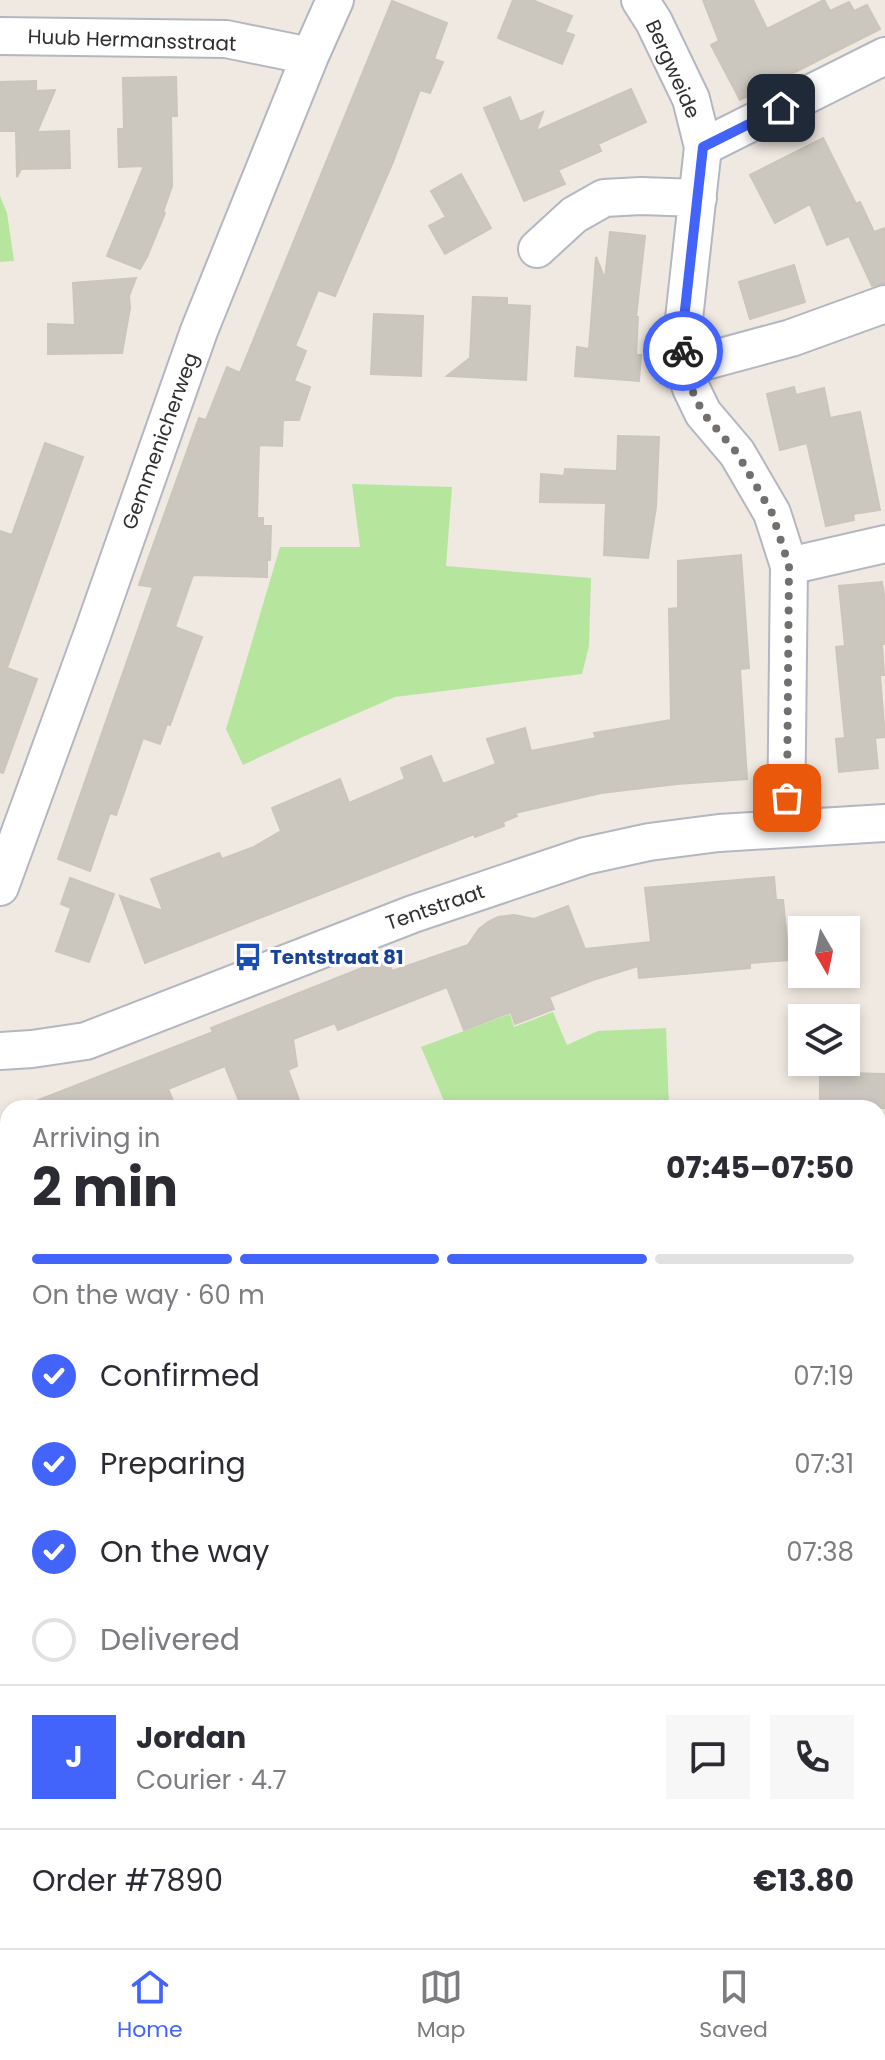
<!DOCTYPE html>
<meta charset="utf-8">
<style>
body{margin:0;font-family:Poppins,sans-serif;background:#f7f7f7;color:#2b2b33;height:100vh;display:flex;flex-direction:column;font-size:30px;white-space:nowrap}
*{box-sizing:border-box;margin:0}
p{font-size:26px;color:#7c7c81}
.icon{flex:none;width:44px;height:44px;fill:none;stroke:currentColor;stroke-width:2;stroke-linecap:round;stroke-linejoin:round}
.map{position:relative;flex:1;overflow:hidden}
.details{position:absolute;left:0px;top:1100px;width:886px;height:848px;display:flex;flex-direction:column;background:#fff;border-radius:24px 24px 0 0;box-shadow:0 4px 12px #0003}
.details>*{flex:none}
.needle{width:52px;rotate:171deg}
.tools{position:absolute;left:788px;top:916px;display:grid;gap:16px}
.tools a{display:grid;place-items:center;width:72px;height:72px;border-radius:0px;background:#fff;box-shadow:0 4px 12px #0003;font-size:40px}
.pin{position:absolute;display:grid;place-items:center;width:68px;height:68px;color:#fff;margin:-34px;border-radius:16px;box-shadow:0 4px 12px #0006}
.courier{position:absolute;display:grid;place-items:center;width:80px;height:80px;margin:-40px;border:6px solid #4264fb;border-radius:50%;background:#fff;color:#222;box-shadow:0 2px 10px #0007}
.overview em{font-style:normal;font-weight:700}
.overview div{display:flex;flex-direction:column-reverse}
.overview{display:flex;align-items:center;justify-content:space-between;height:136px;padding:0 32px}
h1{font-size:52px;font-weight:700;line-height:60px}
.bar{display:grid;grid-template-columns:repeat(4,1fr);gap:12px 8px;align-content:center;height:96px;padding:0 32px}
.bar i{height:10px;border-radius:6px;background:#e1e1e2}
.bar .selected{background:#4264fb}
.bar p{grid-column:span 4}
.line{display:flex;align-items:center;gap:20px;padding:0 32px;border-top:2px solid #e1e1e2}
.line div{flex:1}
.round{display:grid;place-items:center;flex:none;width:84px;height:84px;border-radius:0px;background:#f7f7f7}
ol{padding:0 32px;list-style:none}
li{display:flex;align-items:center;gap:24px;height:88px}
li p{margin-inline-start:auto}
li .icon{padding:8px;border-radius:50%;background:#4264fb;color:#fff;stroke-width:4}
li:last-child{color:#7c7c81}
li i{width:44px;height:44px;border:4px solid #e1e1e2;border-radius:50%}
.tab-bar{display:flex;justify-content:space-around;align-items:center;height:112px;border-top:2px solid #e1e1e2;background:#fff;font-size:22px;color:#7c7c81}
.tab-bar a{display:grid;justify-items:center;gap:4px}
.tab-bar .selected{color:#4264fb}
.map>svg:first-child{display:block}
</style>
<div class="map">
<svg width="885" height="1948" viewBox="0 0 885 1948">
<rect width="100%" height="100%" fill="#efe9e1"/>
<!-- green -->
<path fill="#b6e59e" d="M0 196 7 213 14 261 0 262Z
M352 484 452 487 446 566 591 578 589 646 582 674 395 697 305 736 243 765 226 729 280 547H360Z
M553 1012 567 1045 598 1031 666 1028 669 1108H447L421 1047 510 1014 514 1027Z
M7 1430 8 1435V1590L0 1556V1433Z
M885 1711V1751L883 1757 885 1760V1788L878 1782V1713Z
M8 1751V1940H118V1948H0V1754Z
M344 1940H473L478 1948H350Z"/>
<!-- building -->
<path fill="#cbc7bf" stroke="#cbc5ba" stroke-width="2" d="M513 0H532L572 16 565 32 574 35 562 64 498 38Z
M703 0H753L767 29 824 0 830 11 849 2 854 11 867 5 880 29 740 100 711 45 719 41Z
M392 1 447 23 434 59 443 62 430 93 420 90 393 162 335 296 318 290 295 346 306 351 294 381 310 387 299 420H283L282 446 259 445 257 518H263V526H271L270 560H267V577L193 575 175 627 202 637 170 725 167 724 160 744 143 738 116 815 110 813 90 871 58 859 153 587 139 585 199 418 206 420 227 367 240 373Z
M176 77 177 116H171L172 186 163 212 165 213 147 257 140 269 107 256 144 166 119 167 118 129H124L123 78Z
M36 81V91L55 90 37 132 69 131 70 168 21 169 17 177 16 131H0V82Z
M631 89 646 122 598 144 601 151 558 170 565 184 524 201 484 108 510 97 520 122 543 112 536 131Z
M823 138 856 204 860 202 874 232 885 228V284L872 286 849 236 827 245 810 204 775 223 750 175Z
M461 174 491 228 445 254 429 226 446 217 431 191Z
M610 232 645 236 636 317H638L636 355H641L639 381 575 376 577 347 589 349 596 257 605 279Z
M794 265 805 302 750 319 739 282Z
M136 278 129 296 130 308 122 353 48 354V324L75 325 73 283Z
M473 297 507 298V305L530 306 526 380 447 376 470 358Z
M374 314 423 316 421 376 371 374Z
M794 387 796 395 824 388 830 418 860 412 880 510 853 514 854 520 826 526 807 443 780 450 767 394Z
M618 436 659 437 656 507 648 558 604 555 606 503 540 502 541 474 564 476 565 469 617 471Z
M45 443 83 457 7 668 37 679 3 773 0 772V531L12 535Z
M741 555 749 668 740 669 747 779 677 784 601 793 515 813 517 816 503 822 504 826 475 837 474 834 145 963 120 896 163 911 151 879 219 853 222 859 254 847 281 831 272 808 340 779 349 803 405 779 401 768 431 756 443 784 496 764 487 739 525 728 531 751 596 738 594 733 671 720 669 609 678 608V561Z
M882 582 885 602V644H882L884 675H880L885 737 875 738 878 768 839 772 836 739 845 738 836 647 845 646 839 586Z
M774 877 776 900H783L789 960 750 963V968L639 978 638 966 593 980 549 997 554 1009 515 1024 511 1012 464 1030 447 987 338 1030 335 1023 293 1039 297 1066 288 1070 302 1108H242L225 1066 168 1089 176 1108H24L23 1106 213 1032 211 1028 387 958 392 971 468 945 479 929 488 922 498 917 514 915 534 919 568 906 585 949 651 942 645 888Z
M70 878 114 894 89 962 56 951 71 908 61 904Z
M820 1062H846V1073L885 1074V1108L820 1105Z"/>
<g fill="none" stroke-linecap="round" stroke-linejoin="round">
<defs>
<path id="minor" d="M640 0 654 22 691 99 703 147 683 328 684 367 691 388 703 413 737 453 772 513 789 566 786 829
M0 36 226 39 310 56
M703 147 885 56
M537 249 574 215 604 198 641 196 698 198
M684 367 791 338 885 304
M789 566 885 544
M0 887 92 635 199 331 310 56 335 0
M0 1051 32 1049 86 1041 413 914 585 856 649 842 719 833 885 823
M878 1180 885 1181
M0 1312 8 1351
M0 1405 8 1402
M0 1632 4 1657
M878 1808 885 1814
M125 1940 126 1948"/>
</defs>
<!-- minor casing -->
<use href="#minor" stroke="#b4b7c1" stroke-width="40"/>
<!-- minor -->
<use href="#minor" stroke="#fff" stroke-width="36"/>
</g>
<g fill="none" stroke-linecap="round" stroke-linejoin="round">
<!-- done -->
<path stroke="#726f6d" stroke-width="8" stroke-dasharray="0 14.4" d="M683 351 684 367 691 388 703 413 737 453 772 513 789 566 787 798"/>
<!-- route -->
<path stroke="#4264fb" stroke-width="10" d="M683 351V328L703 147 781 108"/>
</g>
<!-- icons -->
<defs>
<symbol id="bus-bare" viewBox="-9 -9 18 18"><path d="M-5-6H5V4H4V6H2V4H-2V6H-4V4H-5ZM-3.5-4V0h7V-4ZM-3.5 1.2v1.5H-2V1.2ZM2 1.2v1.5H3.5V1.2Z" fill="#1a4fb4" stroke="#fff" stroke-width="2.5" paint-order="stroke"/></symbol>
</defs>
<g fill-rule="evenodd">
<use href="#bus-bare" x="228" y="937" width="40" height="40"/>
</g>
<g text-anchor="middle" stroke-width="6" stroke-linejoin="round" paint-order="stroke">
<!-- street labels -->
<g font-size="20" fill="#2e2e2e" stroke="#fff">
<text transform="translate(132 40) rotate(2)" y="7">Huub Hermansstraat</text>
<text transform="translate(673 69) rotate(66)" y="7">Bergweide</text>
<text transform="translate(160 441) rotate(-70)" y="7">Gemmenicherweg</text>
<text transform="translate(435 907) rotate(-19)" y="7">Tentstraat</text>
</g>
<!-- transit labels -->
<g font-size="20" font-weight="bold" fill="#164399" stroke="#fff" text-anchor="start">
<text x="270" y="964">Tentstraat 81</text>
</g>
</g>
</svg>
<div class="tools">
<a><svg class="needle" viewBox="-14 -14 28 28"><path d="M0-13l5 13h-10z" fill="#e53935"/><path d="M0 13l5-13h-10z" fill="#7c7c81"/></svg></a>
<a><svg class="icon" aria-label="layers" viewBox="0 0 24 24"><path d="M12 4l9 5-9 5-9-5zM3 14l9 5 9-5"/></svg></a>
</div>
<div class="pin" style="left:787px;top:798px;background:#ea580c"><svg class="icon" aria-label="bag" viewBox="0 0 24 24"><path d="M5 8h14l-1 12H6zM9 8a3 3 0 0 1 6 0"/></svg></div>
<div class="pin" style="left:781px;top:108px;background:#1f2937"><svg class="icon" aria-label="home" viewBox="0 0 24 24"><path d="M3 11l9-7 9 7M6 9v11h12V9"/></svg></div>
<div class="courier" style="left:683px;top:351px"><svg class="icon" aria-label="bike" viewBox="0 0 24 24"><circle cx="6" cy="16" r="4"/><circle cx="18" cy="16" r="4"/><path d="M6 16l4-8h5l3 8M10 8l3 8H6M13 5h3"/></svg></div>
<section class="details">
<div class="overview"><div><h1>2 min</h1><p>Arriving in</p></div><em>07:45–07:50</em></div>
<div class="bar"><i class="selected"></i><i class="selected"></i><i class="selected"></i><i></i><p>On the way · 60 m</p></div>
<ol>
<li><svg class="icon" aria-label="check" viewBox="0 0 24 24"><path d="M5 12l5 5 9-10"/></svg>Confirmed<p>07:19</p></li>
<li><svg class="icon" aria-label="check" viewBox="0 0 24 24"><path d="M5 12l5 5 9-10"/></svg>Preparing<p>07:31</p></li>
<li><svg class="icon" aria-label="check" viewBox="0 0 24 24"><path d="M5 12l5 5 9-10"/></svg>On the way<p>07:38</p></li>
<li><i></i>Delivered</li>
</ol>
<div class="line" style="height:144px"><b class="round" style="background:#4264fb;color:#fff">J</b><div><b>Jordan</b><p>Courier · 4.7</p></div><a class="round"><svg class="icon" aria-label="chat" viewBox="0 0 24 24"><path d="M4 5h16v11H9l-5 4z"/></svg></a><a class="round"><svg class="icon" aria-label="phone" viewBox="0 0 24 24"><path d="M5 4h4l2 5-3 2q2 4 5 5l2-3 5 2v4C11 20 4 13 5 4z"/></svg></a></div>
<div class="line" style="height:104px"><div>Order #7890</div><b>€13.80</b></div>
</section>
</div>
<nav class="tab-bar">
<a class="selected"><svg class="icon" aria-label="home" viewBox="0 0 24 24"><path d="M3 11l9-7 9 7M6 9v11h12V9"/></svg>Home</a>
<a><svg class="icon" aria-label="map" viewBox="0 0 24 24"><path d="M3 6l6-2 6 2 6-2v14l-6 2-6-2-6 2zM9 4v14M15 6v14"/></svg>Map</a>
<a><svg class="icon" aria-label="saved" viewBox="0 0 24 24"><path d="M7 4h10v16l-5-4-5 4z"/></svg>Saved</a>
</nav>
